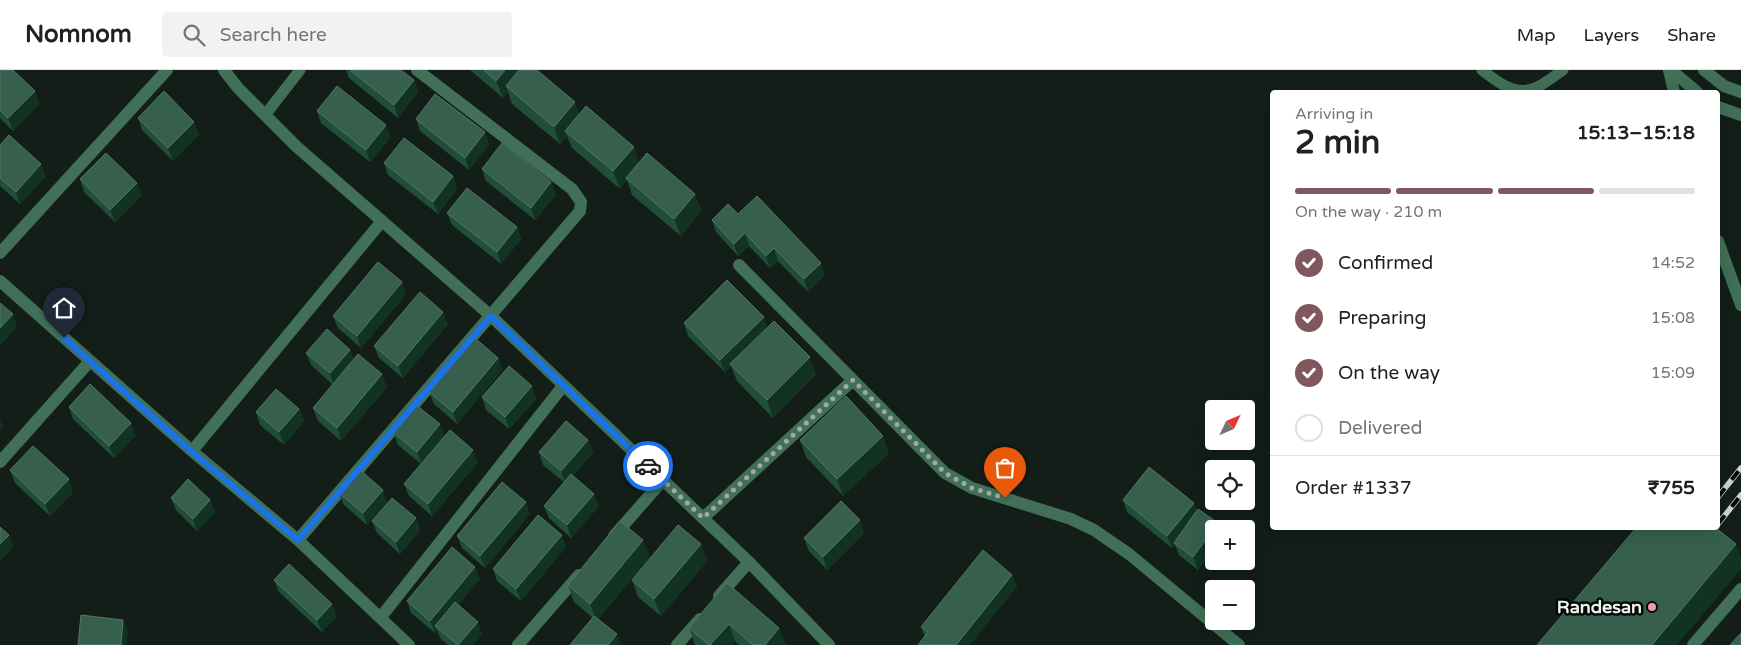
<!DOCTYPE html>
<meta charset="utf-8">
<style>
body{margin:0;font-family:"Varela Round",sans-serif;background:#f2f2f2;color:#202124;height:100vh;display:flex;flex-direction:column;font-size:19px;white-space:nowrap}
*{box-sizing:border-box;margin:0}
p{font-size:16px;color:#757577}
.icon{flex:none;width:28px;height:28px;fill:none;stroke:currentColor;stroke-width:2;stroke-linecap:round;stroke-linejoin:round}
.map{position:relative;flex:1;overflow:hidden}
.details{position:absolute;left:1270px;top:20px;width:450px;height:440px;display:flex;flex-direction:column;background:#fff;border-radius:5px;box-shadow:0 5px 20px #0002}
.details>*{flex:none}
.needle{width:32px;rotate:46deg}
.controls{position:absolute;left:1205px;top:330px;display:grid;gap:10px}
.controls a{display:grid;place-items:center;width:50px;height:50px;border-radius:5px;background:#fff;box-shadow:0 5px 20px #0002;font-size:25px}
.pin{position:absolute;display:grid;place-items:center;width:42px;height:42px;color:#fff;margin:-51px -21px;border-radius:50% 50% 50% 0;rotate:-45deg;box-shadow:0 0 5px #0007}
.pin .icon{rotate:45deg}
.courier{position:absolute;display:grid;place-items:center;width:50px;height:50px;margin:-25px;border:4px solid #1a73e8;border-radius:50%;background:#fff;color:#222;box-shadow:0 1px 6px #0007}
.overview em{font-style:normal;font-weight:700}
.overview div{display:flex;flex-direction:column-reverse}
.overview{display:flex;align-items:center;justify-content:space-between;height:85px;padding:0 25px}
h1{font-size:32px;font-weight:700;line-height:38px}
.bar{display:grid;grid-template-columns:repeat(4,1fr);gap:8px 5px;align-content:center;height:60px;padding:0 25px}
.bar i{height:6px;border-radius:4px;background:#e0e0e0}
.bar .current{background:#7f575d}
.bar p{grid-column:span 4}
.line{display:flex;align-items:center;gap:12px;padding:0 25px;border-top:1px solid #e0e0e0}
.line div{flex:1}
ol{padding:0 25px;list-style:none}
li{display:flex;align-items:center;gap:15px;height:55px}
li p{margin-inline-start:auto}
li .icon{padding:5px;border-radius:50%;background:#7f575d;color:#fff;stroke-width:4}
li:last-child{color:#757577}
li i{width:28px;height:28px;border:2px solid #e0e0e0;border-radius:50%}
header{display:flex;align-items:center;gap:30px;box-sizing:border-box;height:70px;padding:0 25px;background:#fff;border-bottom:1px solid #e0e0e0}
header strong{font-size:24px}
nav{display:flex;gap:28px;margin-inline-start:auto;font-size:18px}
.search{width:350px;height:45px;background:#f2f2f2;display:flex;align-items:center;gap:12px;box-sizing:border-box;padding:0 18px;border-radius:5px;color:#757577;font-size:19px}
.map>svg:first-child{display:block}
</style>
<header>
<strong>Nomnom</strong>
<div class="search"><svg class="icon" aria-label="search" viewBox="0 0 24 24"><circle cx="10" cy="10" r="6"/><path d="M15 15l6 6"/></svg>Search here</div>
<nav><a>Map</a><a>Layers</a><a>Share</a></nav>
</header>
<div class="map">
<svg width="1741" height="575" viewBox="0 0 1741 575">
<rect width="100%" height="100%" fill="#121e17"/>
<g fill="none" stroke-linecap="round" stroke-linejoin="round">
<!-- service -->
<path stroke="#416f57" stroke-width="11" d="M1482 0C1496 11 1513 25 1532 19 1543 16 1554 6 1563 0
M265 45 300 0"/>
<!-- minor -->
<path stroke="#416f57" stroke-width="12" d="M0 183 167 0
M739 195 945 403 972 418 1071 449 1094 460 1129 484 1239 575
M0 211 192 381 298 470 409 575
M192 381 382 151
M0 392 90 291
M703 448 853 310
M614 466 663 410
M298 470 580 141 581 132 572 119 417 0
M719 526 749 492
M381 547 563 316
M518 575 579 505
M677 575 700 549"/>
<!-- tertiary -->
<path stroke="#416f57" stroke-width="12" d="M224 0 238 18 297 77 491 246 749 492 829 575
M1669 0 1674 22
M1671 0 1697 22
M1704 0 1724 16 1741 22
M1718 37 1741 45
M1718 171 1741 235
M1693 575 1741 519"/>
<defs>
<path id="rail" d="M1718 427 1741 398
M1718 454 1741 425"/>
</defs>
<!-- rail casing -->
<use href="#rail" stroke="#ccd5d0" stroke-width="5.5"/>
<!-- rail -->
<use href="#rail" stroke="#030705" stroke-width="4" stroke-dasharray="11" stroke-linecap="butt"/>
</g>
<!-- wall -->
<path fill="#214e3a" d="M0 0 35 21 39 34 13 61 0 48Z
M346 0 414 10 418 22 398 48 349 8Z
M470 0H537L579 44 639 92 695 124 701 141 681 166 632 125 627 110 620 119 572 78 567 66 560 74 512 34 508 22 503 28Z
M317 41 391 67 370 92 321 53Z
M138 48 199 64 173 91 142 60Z
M416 49 485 62 489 75 469 100 420 61Z
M0 75 41 94 45 107 20 134 0 116Z
M384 93 453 106 457 119 438 144 388 105Z
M482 99 551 112 556 125 535 150 486 111Z
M80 109 137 113 141 126 115 152 84 122Z
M447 143 517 157 521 169 501 194 452 155Z
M738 144 825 205 808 222 778 191 770 198 749 176 738 186 716 162 712 150Z
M406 224 361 278 338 258 333 246Z
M684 253 767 257 816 304 773 348 737 311 731 296 725 302 688 266Z
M448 254 403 308 379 288 374 276Z
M306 283 354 290 387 317 341 371 318 351 313 338 333 315 311 295Z
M498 288 502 300 457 354 434 334 429 322Z
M482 327 536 329 509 359 486 340Z
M69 337 131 353 135 366 114 388 73 349Z
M299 339 304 351 284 375 260 355 256 342Z
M394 363 444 366 478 392 432 446 409 426 404 414 421 394 398 375Z
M588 370 593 382 573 406 599 436 571 468 549 448 544 436 564 412 543 395 539 382Z
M800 370 889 383 843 426 806 387Z
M10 400 73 422 50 446 15 413Z
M383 420 387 432 367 455 344 435 339 423Z
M171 428 210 430 215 442 197 461 176 440Z
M1123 430 1194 433 1197 442 1218 453 1220 459H1214L1198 500 1179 485 1175 475 1172 478 1127 442Z
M530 444 485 498 462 478 457 466Z
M416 448 420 460 400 484 377 463 372 451Z
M864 463 827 500 809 481 804 468Z
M701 474 707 491 661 546 638 527 632 510Z
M566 477 521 531 497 511 493 499Z
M650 487 598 549 593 548 574 532 568 515Z
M1012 505 1017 517 925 567 921 557Z
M480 509 458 535 482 564 473 575H448L440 568 437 560 435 563 411 543 407 531Z
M274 510 337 546 322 562 279 522Z
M727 513 786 575H739L735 571 732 575H695L689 558Z"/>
<!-- shaded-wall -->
<path fill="#123324" d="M505 0H522L506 16 508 22 503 28 496 11Z
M414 10 418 22 398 48 394 35Z
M35 21 39 34 13 61 8 48Z
M575 32 581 50 565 61 567 66 560 74 554 57Z
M194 52 199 64 173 91 168 78Z
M386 55 391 67 370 92 366 80Z
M485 62 489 75 469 100 465 88Z
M634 77 640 94 626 108 627 110 620 119 613 101Z
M41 94 45 107 20 134 16 122Z
M453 106 457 119 438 144 433 132Z
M551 112 556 125 535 150 531 138Z
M137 113 141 126 115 152 110 140Z
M695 124 701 141 681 166 674 149Z
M517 157 521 169 501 194 497 182Z
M745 163 749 176 738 186 734 174Z
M774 178 778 191 770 198 766 186Z
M821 193 825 205 808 222 804 209Z
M402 212 406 224 361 278 357 266Z
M443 242 448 254 403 308 398 296Z
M13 244 17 257 0 276V258Z
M764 247 768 259 730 294 731 296 725 302 720 290Z
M350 280 355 292 334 316 330 303Z
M810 287 816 304 773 348 767 330Z
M498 288 502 300 457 354 453 342Z
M382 304 387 317 341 371 337 358Z
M532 316 536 329 509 359 505 347Z
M299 339 304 351 284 375 279 362Z
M0 349 3 357 0 360Z
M131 353 135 366 114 388 109 376Z
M440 354 445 367 422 395 417 382Z
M883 366 889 383 843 426 837 409Z
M588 370 593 382 566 414 561 401Z
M473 380 478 392 432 446 428 434Z
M69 409 73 422 50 446 45 434Z
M383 420 387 432 367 455 363 443Z
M594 424 599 436 571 468 567 455Z
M210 430 215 442 197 461 193 449Z
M526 432 530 444 485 498 480 486Z
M1194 433 1198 446 1174 473 1175 475 1172 478 1167 466Z
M416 448 420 460 400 484 396 472Z
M860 450 864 463 827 500 823 487Z
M1218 453 1220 459H1214Z
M1214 459V478L1198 500 1193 487Z
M9 465 13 477 0 492V474Z
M562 465 566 477 521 531 516 519Z
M643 470 650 487 597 551 590 534Z
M701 474 707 491 661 546 654 529Z
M1736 474 1741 488V499L1677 575H1652Z
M475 497 480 509 438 559 435 556 437 560 435 563 430 551Z
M1012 505 1017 517 970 575H956Z
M332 534 337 546 322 562 317 550Z
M123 550 128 562 126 575H121Z
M478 552 482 564 473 575H458Z
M729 554 735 571 732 575H710Z
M779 558 786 575H765Z
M617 564 621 575H608Z"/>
<!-- building -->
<path fill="#375f4d" stroke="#537766" d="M0 0H13L35 21 8 48 0 40Z
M350 0H401L414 10 394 35Z
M484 0H505L496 11Z
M519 0H537L575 32 554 57 506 16Z
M337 16 386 55 366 80 317 41Z
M164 21 194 52 168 78 138 48Z
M435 24 485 62 465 88 416 49Z
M586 36 634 77 613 101 565 61Z
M9 65 41 94 16 122 0 108V75Z
M404 68 453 106 433 132 384 93Z
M502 73 551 112 531 138 482 99Z
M106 83 137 113 110 140 80 109Z
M647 83 695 124 674 149 626 108Z
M467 118 517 157 497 182 447 143Z
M757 126 821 193 804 209 774 178 766 186 745 163 734 174 712 150 728 134 738 144Z
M378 192 402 212 357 266 333 246Z
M727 210 764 247 720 290 684 253Z
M420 222 443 242 398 296 374 276Z
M0 233 13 244 0 258Z
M774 251 810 287 767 330 730 294Z
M327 259 350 280 330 303 306 283Z
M475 268 498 288 453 342 429 322Z
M358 284 382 304 337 358 313 338Z
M509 296 532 316 505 347 482 327Z
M90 314 131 353 109 376 69 337Z
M276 319 299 339 279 362 256 342Z
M846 326 883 366 837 409 800 370Z
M416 335 440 354 417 382 394 363Z
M566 351 588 370 561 401 539 382Z
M450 360 473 380 428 434 404 414Z
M33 376 69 409 45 434 10 400Z
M1149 397 1194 433 1167 466 1123 430Z
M359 399 383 420 363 443 339 423Z
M571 404 594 424 567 455 544 436Z
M188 409 210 430 193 449 171 428Z
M502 412 526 432 480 486 457 466Z
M392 428 416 448 396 472 372 451Z
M841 431 860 450 823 487 804 468Z
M1198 439 1218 453 1193 487 1174 473Z
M538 445 562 465 516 519 493 499Z
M620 451 643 470 590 534 568 515Z
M678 455 701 474 654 529 632 510Z
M0 457 9 465 0 474Z
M1636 458H1716L1736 474 1652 575H1537Z
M452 477 475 497 430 551 407 531Z
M983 480 1012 505 956 575H918L928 562 921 557Z
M289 494 332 534 317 550 274 510Z
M727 513 779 558 765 575H753L729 554 710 575H709L689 558Z
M455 532 478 552 458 575 435 556Z
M81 545 123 550 121 575H78Z
M594 546 617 564 608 575H570Z
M1741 563V575H1730Z"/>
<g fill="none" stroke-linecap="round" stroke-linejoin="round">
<!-- done -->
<path stroke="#a0a9a3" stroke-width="5" stroke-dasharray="0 9" d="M648 396 703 448 853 310 945 403 972 418 1005 428"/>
<!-- route -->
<path stroke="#1a73e8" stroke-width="6" d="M64 268 192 382 298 470 491 246 648 396"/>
</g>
<!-- markers -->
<circle fill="#f49aa3" stroke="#030705" stroke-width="2" cx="1652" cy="537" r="5"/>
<g text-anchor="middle" stroke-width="5" stroke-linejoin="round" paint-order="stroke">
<!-- poi labels -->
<g font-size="18" font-weight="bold" fill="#ecf4ef" stroke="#030705" text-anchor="end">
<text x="1642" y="543">Randesan</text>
</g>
</g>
</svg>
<div class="controls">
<a><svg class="needle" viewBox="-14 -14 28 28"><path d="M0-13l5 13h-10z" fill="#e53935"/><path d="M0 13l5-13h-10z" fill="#757577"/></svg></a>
<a><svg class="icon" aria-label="locate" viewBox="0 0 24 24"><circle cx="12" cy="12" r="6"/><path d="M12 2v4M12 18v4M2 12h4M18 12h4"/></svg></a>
<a>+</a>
<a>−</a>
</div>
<div class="pin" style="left:1005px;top:428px;background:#ea580c"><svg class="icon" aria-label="bag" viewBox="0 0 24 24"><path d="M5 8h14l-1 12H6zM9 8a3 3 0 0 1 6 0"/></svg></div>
<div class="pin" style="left:64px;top:268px;background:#1f2937"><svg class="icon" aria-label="home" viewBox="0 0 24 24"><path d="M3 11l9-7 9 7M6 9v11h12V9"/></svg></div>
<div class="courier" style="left:648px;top:396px"><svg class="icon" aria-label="car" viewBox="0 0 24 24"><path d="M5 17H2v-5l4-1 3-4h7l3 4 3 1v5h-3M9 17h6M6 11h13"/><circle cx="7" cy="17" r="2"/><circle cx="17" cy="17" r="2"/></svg></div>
<section class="details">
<div class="overview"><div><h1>2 min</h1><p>Arriving in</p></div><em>15:13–15:18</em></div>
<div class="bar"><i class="current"></i><i class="current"></i><i class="current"></i><i></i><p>On the way · 210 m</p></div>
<ol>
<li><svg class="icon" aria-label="check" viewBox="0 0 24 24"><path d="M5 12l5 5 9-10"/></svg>Confirmed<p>14:52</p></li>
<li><svg class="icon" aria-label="check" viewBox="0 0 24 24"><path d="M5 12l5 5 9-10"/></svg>Preparing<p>15:08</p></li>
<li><svg class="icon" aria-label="check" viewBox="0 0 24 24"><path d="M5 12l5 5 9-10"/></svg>On the way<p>15:09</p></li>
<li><i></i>Delivered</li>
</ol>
<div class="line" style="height:65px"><div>Order #1337</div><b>₹755</b></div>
</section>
</div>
